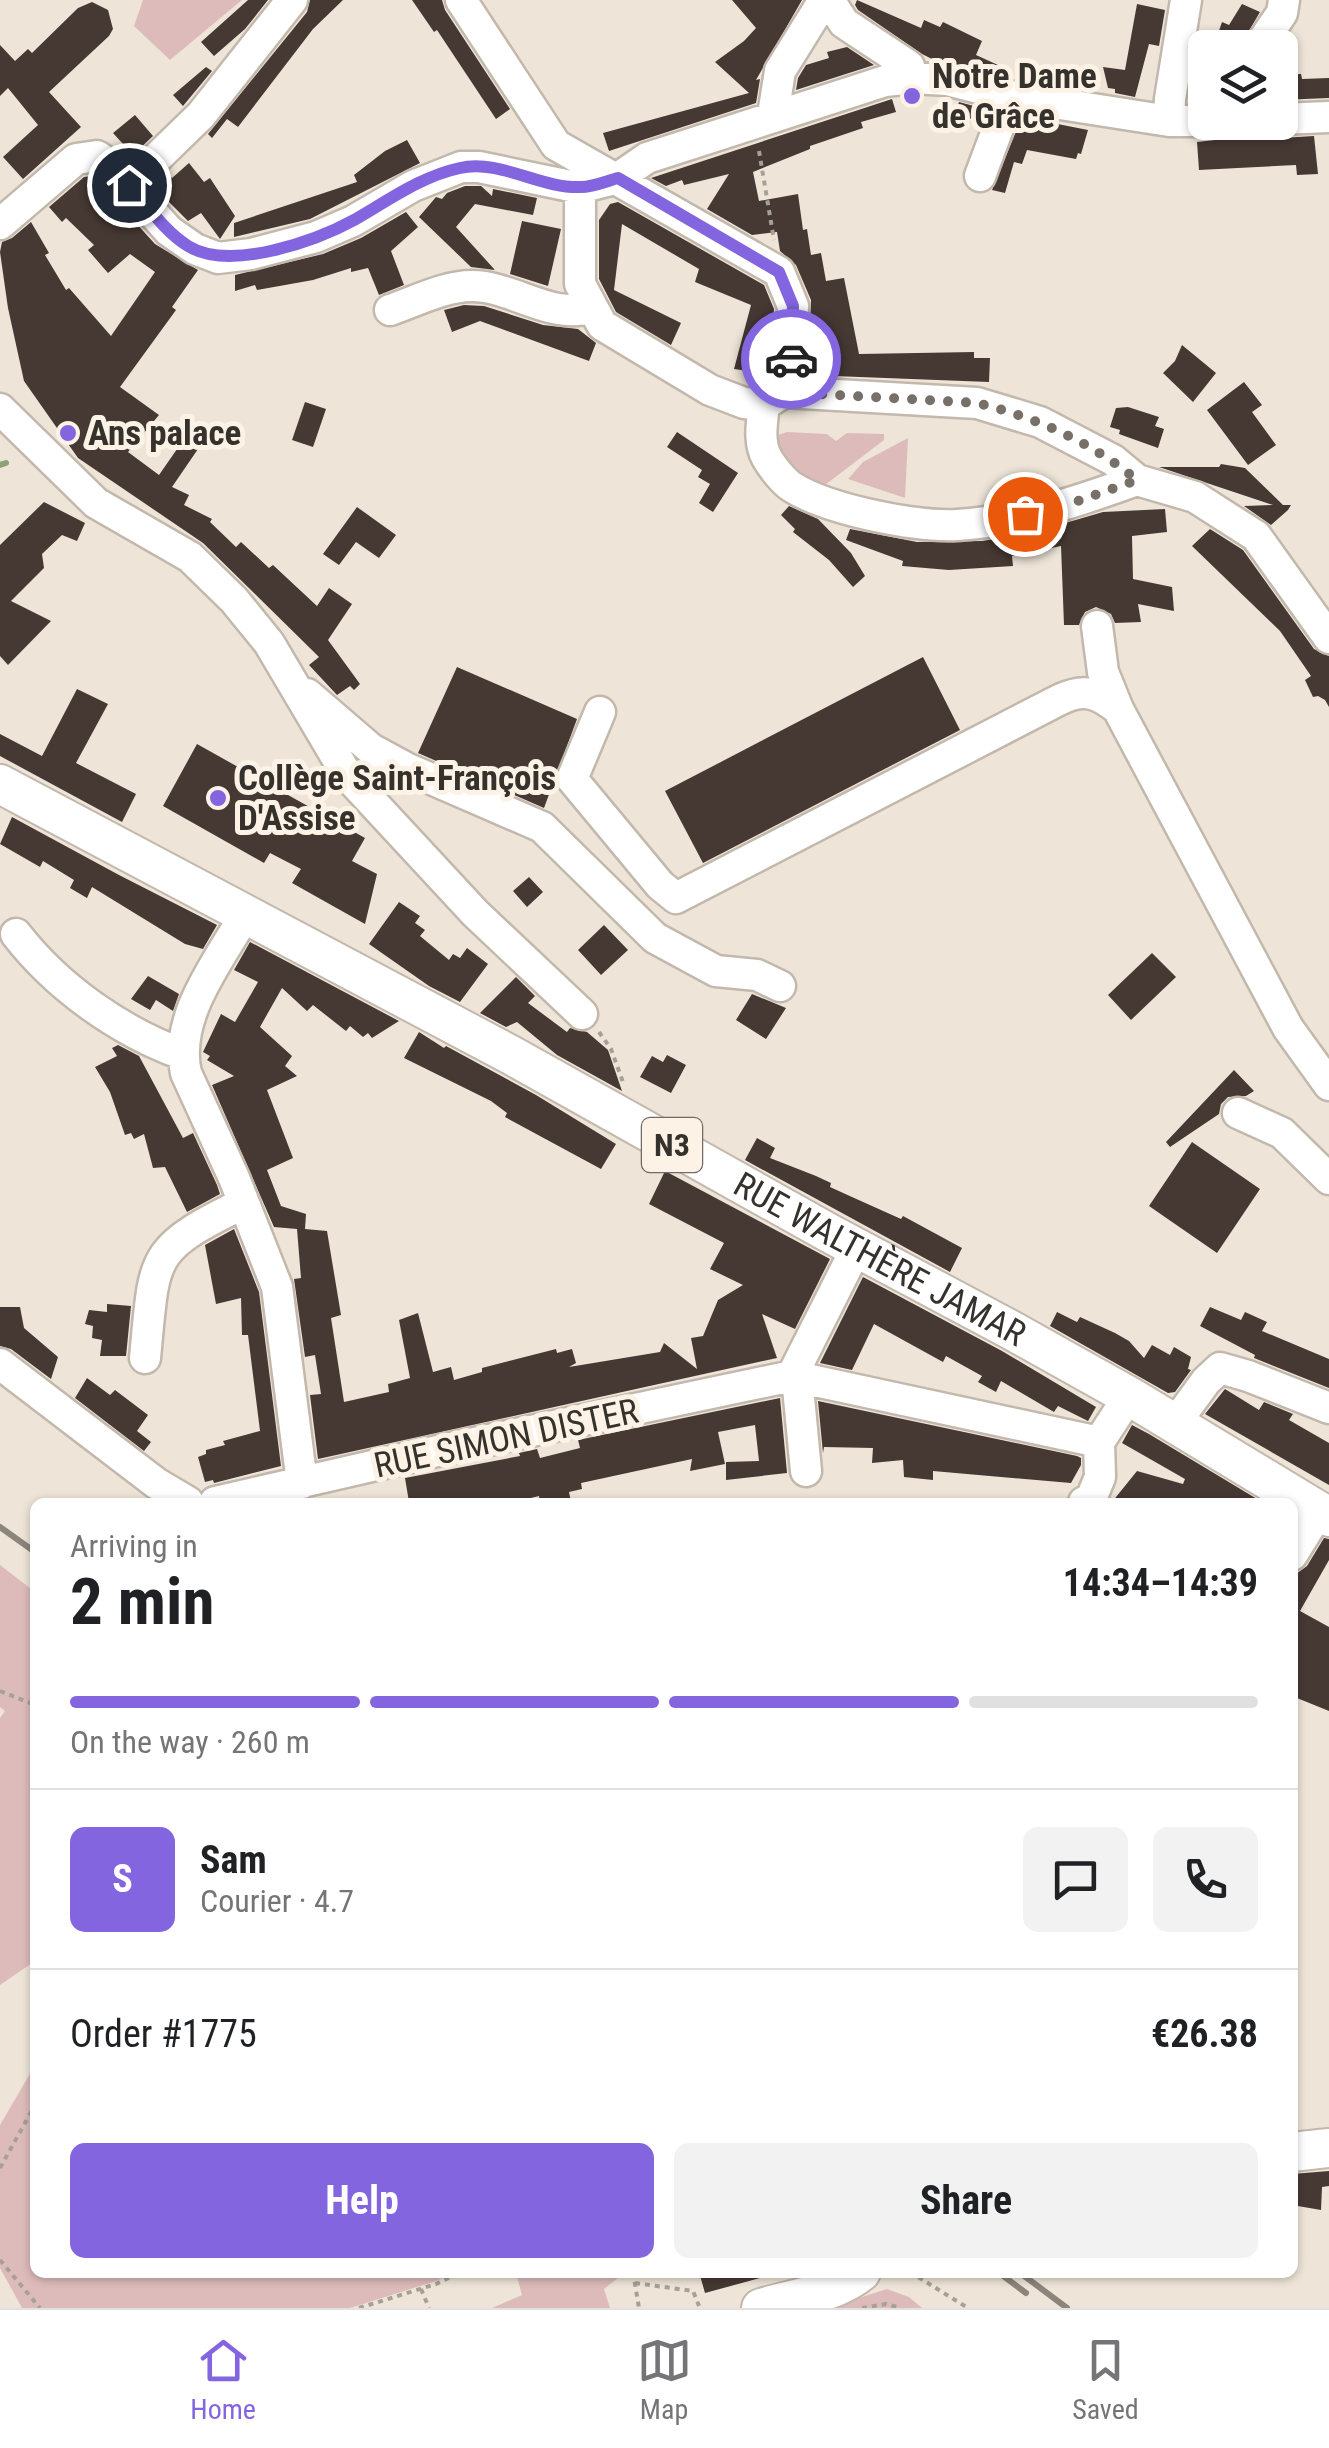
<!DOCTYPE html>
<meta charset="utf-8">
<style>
body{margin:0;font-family:"Roboto Condensed",sans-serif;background:#f2f2f2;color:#202124;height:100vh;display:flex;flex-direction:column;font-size:38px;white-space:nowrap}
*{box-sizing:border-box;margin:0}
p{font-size:32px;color:#757577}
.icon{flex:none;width:55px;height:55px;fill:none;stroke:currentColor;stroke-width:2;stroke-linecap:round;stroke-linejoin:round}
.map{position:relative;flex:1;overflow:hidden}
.sheet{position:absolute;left:30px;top:1498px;width:1268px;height:780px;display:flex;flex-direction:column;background:#fff;border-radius:15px;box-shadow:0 2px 8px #0004}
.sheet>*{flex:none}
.tools{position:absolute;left:1188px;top:30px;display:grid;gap:20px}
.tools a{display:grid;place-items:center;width:110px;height:110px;border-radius:15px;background:#fff;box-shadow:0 2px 8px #0004;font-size:50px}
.pin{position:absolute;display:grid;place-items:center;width:85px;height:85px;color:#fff;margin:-42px;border:5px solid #fff;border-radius:50%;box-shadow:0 2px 10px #0007}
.courier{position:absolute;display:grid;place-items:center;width:100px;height:100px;margin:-50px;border:8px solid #8465e0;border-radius:50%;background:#fff;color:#222;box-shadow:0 2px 12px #0007}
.overview em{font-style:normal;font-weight:700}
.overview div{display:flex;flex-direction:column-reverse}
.overview{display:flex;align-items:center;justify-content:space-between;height:170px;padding:0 40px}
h1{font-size:65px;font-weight:700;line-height:75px}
.bar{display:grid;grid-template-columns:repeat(4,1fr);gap:15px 10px;align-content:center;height:120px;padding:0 40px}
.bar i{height:12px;border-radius:8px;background:#e0e0e0}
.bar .current{background:#8465e0}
.bar p{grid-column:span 4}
.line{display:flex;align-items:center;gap:25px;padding:0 40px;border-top:2px solid #e0e0e0}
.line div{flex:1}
.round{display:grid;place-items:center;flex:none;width:105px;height:105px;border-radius:15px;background:#f2f2f2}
.primary-button{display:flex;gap:20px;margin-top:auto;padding:20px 40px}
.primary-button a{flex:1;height:115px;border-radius:15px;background:#8465e0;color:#fff;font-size:40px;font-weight:700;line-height:115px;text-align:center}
.primary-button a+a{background:#f2f2f2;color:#202124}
.tabs{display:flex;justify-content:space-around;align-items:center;height:140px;border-top:2px solid #e0e0e0;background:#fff;font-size:28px;color:#757577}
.tabs a{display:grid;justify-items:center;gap:5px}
.tabs .current{color:#8465e0}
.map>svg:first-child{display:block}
</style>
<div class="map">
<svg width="1329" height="2308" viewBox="0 0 1329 2308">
<rect width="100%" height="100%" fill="#eee5d8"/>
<!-- green -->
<path fill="#debbbb" d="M143 0H242L170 60 134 26Z
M787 432 827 434 836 441 847 433 884 434V440L825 485C794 484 777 464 778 435Z
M908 438 905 498 848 479 863 462Z
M0 1565 35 1592V1961L0 1985V1718L5 1711 0 1707Z
M35 2065V2272L454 2273 436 2281 350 2308H22L0 2268V2125Z
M516 2273V2272L624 2273 604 2289 610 2308H492L522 2295Z
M887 2289 909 2297 922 2308H828Z"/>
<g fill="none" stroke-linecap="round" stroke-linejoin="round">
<!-- stream -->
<path stroke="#8ba27a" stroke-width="6" d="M0 465 6 463"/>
</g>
<!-- building -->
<path fill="#463934" d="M248 0H268L245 29 214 56 201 42Z
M310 0H343L313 29 238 127 227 119 212 138 208 134 307 12Z
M412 0H442L445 10 510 109 496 119 437 30 434 32Z
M732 0H802L756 80 760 79 756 103 609 151 603 133 749 93 715 62 744 41 756 28Z
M857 0 921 28 924 20 940 27 943 22 982 41 976 55 998 65 994 73 936 61 922 54 858 10 855 5Z
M92 2 108 10 113 29 109 36 49 92 81 127 23 179 3 157 38 125 8 88 0 96V45L15 61 28 49 32 53 78 8Z
M1137 4 1165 10 1159 46 1149 44 1135 97 1115 93V89L1108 88 1103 67 1125 70Z
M1242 4 1260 12 1239 48H1213L1222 22 1229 25Z
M847 47 874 65 796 90 798 78 806 65 829 58 827 52Z
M1196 57 1205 61 1202 91 1191 89Z
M1041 65 1061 70 1058 84 1036 81Z
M206 67 212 71 183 106 173 95Z
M1301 74 1302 79 1329 78V98L1280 100 1282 75Z
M892 99 896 112 861 122 863 128 810 146V149L753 172 759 201 798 194 803 230 807 229 811 255 821 253 826 281 844 278 859 354 974 352V358H990L989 382 808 375 811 300 796 265 780 251 777 232 752 235 707 209 729 174 684 185 682 180 666 186 651 178Z
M959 102 985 109 981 121 955 115Z
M135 115 153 136 133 155 113 133Z
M1022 117 1088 130 1081 154 1078 153 1076 159 1027 150 1022 164 1014 162 1005 193 992 190Z
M1270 134 1281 138 1314 136 1318 174 1297 175 1296 165 1199 170 1197 142Z
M407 140 420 163 310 219 234 237V223L357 182 354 175 385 151Z
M189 163 204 182 210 178 235 216 220 239 201 213 188 221 154 187 168 173 172 178Z
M93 176 155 244 198 270 172 307 176 310 120 387 159 415 128 452 159 475 184 439 198 449 172 487 189 495 184 505 212 519 210 522 236 547 241 542 269 568 273 565 317 606 329 588 352 604 328 640 360 684 354 690 350 686 337 695 309 665 319 657 203 543 78 458 24 381 8 308 0 252 2 242 12 238 31 222 49 253 45 255 66 290 69 288 111 336 155 272 130 254 108 273 88 250 94 245 66 218 62 222 49 207 84 177Z
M465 186H481L492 196 493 189 537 198 533 215 475 204 456 227 495 270 471 267 419 217 436 197 442 199 447 193Z
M618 202 764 285 774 309 769 374 734 369 751 305 695 282 699 269 622 224 614 290 681 323 671 345 616 312 599 279V220L610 204Z
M406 212 418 227 391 251 404 285 379 295 368 268 351 272V268L313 280 257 290 255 285 235 291V275L323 254 361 238Z
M522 221 561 229 548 286 510 274Z
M464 305 484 306 543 325 578 329 596 343 589 361 480 321 452 332 444 310Z
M1182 345 1216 373 1193 402 1163 373 1175 361Z
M1244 382 1262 405 1252 412 1276 445 1248 465 1207 410Z
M305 402 326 409 313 447 292 440Z
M1128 407 1159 417 1155 426 1164 429 1158 448 1119 434 1120 430 1110 427 1116 408Z
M677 432 738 473 713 512 699 503 710 484 698 477 702 470 667 447Z
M1221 464 1245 468 1283 505H1291L1288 510 1271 525 1244 506 1273 505 1159 467H1219Z
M44 502 85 523 77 541 62 535 42 554 44 568 11 601 51 621 8 665 0 656V545Z
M789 506 818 519 851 553 865 576 853 587 829 560 793 532 795 529 781 515Z
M357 507 396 535 379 558 356 542 339 565 323 554Z
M1165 509 1167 532 1132 536 1133 579 1172 587 1174 611 1138 604 1141 622 1115 623 1111 614 1096 607 1085 612 1079 625H1064L1061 546 1012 556 1013 566 949 570 902 566 903 561 846 540 850 529 917 542 982 541 1031 533 1103 512Z
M1210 529 1243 550 1314 649 1329 656V707L1325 700 1318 696 1313 697 1305 680 1311 676 1280 631 1192 546Z
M923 657 960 730 703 863 665 791Z
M457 667 577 719 544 808 418 753Z
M77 689 108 704 76 763 136 794 122 822 0 756V734L42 756Z
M197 744 365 838 352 861 377 874 365 924 292 883 301 869 270 853 264 863 163 806Z
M12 817 119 875 217 925 203 949 185 944 92 887 87 898 70 888 74 880 43 861 40 867 0 844Z
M529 877 543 892 527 907 513 891Z
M399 902 420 916 415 923 425 930 420 936 449 960 453 954 460 958 467 948 488 964 460 1002 429 986 369 944Z
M604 925 628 950 601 975 578 950Z
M250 942 399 1021 372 1038 368 1033 363 1037 350 1026 346 1031 313 1005 307 1011 282 988 260 1027 292 1056 285 1066 297 1076 267 1090 293 1158 267 1170 281 1206 306 1214 305 1229 327 1231 341 1315 331 1318 344 1402 389 1392 388 1384 410 1378 399 1320 418 1313 433 1372 451 1367 454 1380 482 1372V1368L556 1349 557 1353 572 1349 576 1363 569 1367 660 1352 664 1343 697 1369 691 1338 703 1336 718 1300 743 1285 710 1269 724 1243 649 1204 665 1171 830 1259 795 1329 762 1314 777 1358 318 1459 310 1395 321 1394 315 1355 305 1357 294 1279 301 1278 297 1229 274 1227 212 1085 234 1076 207 1060 210 1056 203 1052 221 1014 235 1022 258 982 234 970Z
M1152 953 1176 977 1131 1020 1108 995Z
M148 976 179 994 173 1011 156 1000 150 1010 131 999Z
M516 977 535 996 528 1003 567 1032 570 1028 587 1032 608 1050 622 1091 557 1055 517 1022 506 1027 480 1013Z
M752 994 786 1008 766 1039 736 1020Z
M419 1032 444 1048 446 1046 536 1095 616 1144 601 1169 505 1117 507 1113 491 1101 404 1058Z
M118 1045 139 1056 183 1138 193 1133 217 1185 220 1194 187 1212 165 1167 153 1168 144 1134 134 1139 131 1133 125 1135 110 1092 95 1067 117 1056 112 1048Z
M667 1055 686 1065 671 1093 640 1077 652 1056 663 1062Z
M1234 1070 1254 1091 1246 1096 1228 1097 1221 1104 1219 1114 1170 1147 1166 1142Z
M757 1138 775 1148 770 1158 816 1176 831 1183 830 1187 852 1197 901 1219 903 1216 962 1248 950 1272 745 1160Z
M1192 1142 1260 1189 1217 1253 1149 1206Z
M234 1229 259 1292 281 1466 214 1483 213 1480 205 1482 198 1457 206 1454V1450L225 1445 223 1441 260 1431 248 1335H242L241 1298 216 1304 205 1245Z
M863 1277 1002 1351 1096 1407 1088 1421 1058 1406 1054 1412 1001 1381 996 1392 978 1382 982 1376 946 1356 943 1362 874 1324 852 1370 820 1363Z
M107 1304 131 1306 126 1356H100L102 1340 92 1338 93 1326 85 1324 89 1310 107 1312Z
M0 1307H20L24 1328 58 1357 51 1379 11 1349 0 1346Z
M1210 1307 1241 1320 1245 1312 1267 1322 1262 1331 1329 1359V1388L1254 1358 1255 1355 1200 1326Z
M1057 1312 1077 1322 1080 1317 1115 1333 1129 1341 1144 1358 1152 1345 1170 1355 1174 1347 1191 1357 1188 1369 1191 1370 1175 1392 1168 1393 1050 1326Z
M87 1378 110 1395 115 1390 148 1415 137 1431 151 1442 144 1451 75 1398Z
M1225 1389 1259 1410 1264 1402 1293 1414 1289 1420 1329 1443V1485L1205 1414Z
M780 1398 787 1473 726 1480V1462L759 1461 755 1425 718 1432 725 1464 690 1471 692 1459 581 1483 582 1489 569 1492 571 1502H540L539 1496 514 1502H409L405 1478 520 1456 519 1453 537 1449 540 1458 580 1448 578 1440Z
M818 1401 1077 1456 1081 1458V1465L1071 1483 933 1471V1480L904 1477 903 1460 872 1463 873 1448 824 1447 823 1453Z
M1132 1425 1149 1434 1262 1502H1112L1137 1471 1183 1484 1185 1479 1122 1443Z
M1324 1538 1329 1539V1560L1300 1611 1329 1627V1711L1292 1696V1577L1307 1566Z
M1329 2171V2186L1322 2187 1321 2210 1292 2205V2174Z
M699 2272H759L760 2278 705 2293Z"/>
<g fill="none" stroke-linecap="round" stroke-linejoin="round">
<defs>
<path id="minor" d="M461 0 556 145 779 272 793 306 790 369 784 392
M829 0 844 23 909 66 913 78
M1258 48 1282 13 1284 0
M773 115 780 71 824 0
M1280 119 1329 117
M1169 121 1170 99 1186 0
M980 176 1010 96
M129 185 201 115 292 0
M580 188V284L602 325 710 390 744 403 764 405
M0 224 76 159 97 156 109 164 169 231 195 249 218 258 251 254 316 237 353 221 413 186 461 167H479L580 188 618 178 647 158 885 81 913 78 947 80 1010 96 1169 121H1205
M390 310C416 301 445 286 472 286 513 286 552 321 592 307
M0 409 96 503 190 557 234 600 269 643 347 775 475 913 582 1014
M1137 480C1079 501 1020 521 957 525 915 527 829 510 792 487 784 482 772 467 767 458 758 442 762 422 764 405L784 392 977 403 1040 422 1113 460 1137 480 1195 497 1256 536 1329 638
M1097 626 1103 672 1118 709
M307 694 371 749 406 768 542 827 655 938 716 971 757 975 780 986
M600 712 572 779 660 885 676 898 1059 700C1084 688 1097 692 1118 709L1288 1028 1329 1085
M246 913C220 960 173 1016 186 1073L234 1178 277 1287 302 1483
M16 934C57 987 119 1031 182 1054
M1238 1113 1282 1133 1329 1179
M145 1358C155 1255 148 1250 244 1203
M0 1364 156 1483 188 1502
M792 1376 857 1247
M797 1377 806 1471
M1174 1425 1206 1381 1220 1368 1248 1376 1329 1408
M1099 1442 1129 1396
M215 1502 446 1449 792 1376 1099 1442
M1084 1502 1091 1499 1100 1477 1099 1442
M1292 1555 1319 1511"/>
<g id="major">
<path id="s1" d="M0 784 511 1055 829 1233 1011 1330 1129 1396 1329 1517"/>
<path d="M1292 2152 1329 2148"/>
<path d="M761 2308C794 2298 834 2294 861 2272"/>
</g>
</defs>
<!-- minor casing -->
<use href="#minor" stroke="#c2b8ac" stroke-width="35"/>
<!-- major casing -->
<use href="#major" stroke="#c2b8ac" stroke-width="42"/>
<!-- path -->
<path stroke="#a7a096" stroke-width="4" stroke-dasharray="5 5" stroke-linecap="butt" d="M759 151 774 240
M599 1032 611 1049 624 1085
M0 1691 35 1705
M0 2168 35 2105
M0 2260 40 2308
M633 2272 639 2308
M910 2272 968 2308
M635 2283 693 2291 699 2306
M421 2289 429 2308
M359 2308 436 2284 461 2272
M862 2308 886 2304 901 2308"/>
<!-- minor -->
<use href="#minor" stroke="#fff" stroke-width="30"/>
<!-- major -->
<use href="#major" stroke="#fff" stroke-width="38"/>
<!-- rail -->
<path stroke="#8b857c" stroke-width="6" d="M0 1527 35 1552
M998 2272 1026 2293
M1019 2272 1067 2308"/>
</g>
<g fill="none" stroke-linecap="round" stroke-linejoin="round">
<!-- done -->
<path stroke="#767068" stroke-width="10" stroke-dasharray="0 18" d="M791 359 784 392 977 403C1035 417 1091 442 1137 480L1058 508 1025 514"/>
<!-- route -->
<path stroke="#8465e0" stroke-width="12" d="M129 185C147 205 164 231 188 246 230 272 316 241 356 219 389 200 422 176 460 168 500 159 541 189 581 187 593 187 607 181 618 178L779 272 793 306 791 359"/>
</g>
<!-- markers -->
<g fill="#8465e0" stroke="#fcf2e5" stroke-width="4">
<circle cx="912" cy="96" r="10"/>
<circle cx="68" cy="433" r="10"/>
<circle cx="218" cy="798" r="10"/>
</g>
<g text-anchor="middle" stroke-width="10" stroke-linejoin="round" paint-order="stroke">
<!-- shield labels -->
<rect fill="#fcf2e5" stroke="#716b64" stroke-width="2.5" x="642" y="1118" width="60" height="54" rx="8"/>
<g font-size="32" font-weight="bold" fill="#35312c">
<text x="672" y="1156">N3</text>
</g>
<!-- poi labels -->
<g font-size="35" font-weight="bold" fill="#35312c" stroke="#fcf2e5" text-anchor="start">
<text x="932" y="88">Notre Dame<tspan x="932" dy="40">de Grâce</tspan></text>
<text x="88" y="445">Ans palace</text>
<text x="238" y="790">Collège Saint-François<tspan x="238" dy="40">D'Assise</tspan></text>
</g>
<!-- street labels -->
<g font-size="35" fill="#35312c" stroke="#fcf2e5">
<text dy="12" stroke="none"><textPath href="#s1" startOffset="1000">RUE WALTHÈRE JAMAR</textPath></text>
<text transform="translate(506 1438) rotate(-12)" y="12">RUE SIMON DISTER</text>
</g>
</g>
</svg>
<div class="tools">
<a><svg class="icon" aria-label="layers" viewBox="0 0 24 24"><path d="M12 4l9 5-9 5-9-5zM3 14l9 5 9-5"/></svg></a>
</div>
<div class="pin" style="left:1025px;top:514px;background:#ea580c"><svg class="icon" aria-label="bag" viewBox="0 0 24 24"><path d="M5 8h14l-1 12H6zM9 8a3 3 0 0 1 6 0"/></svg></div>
<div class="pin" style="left:129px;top:185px;background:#1f2937"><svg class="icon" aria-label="home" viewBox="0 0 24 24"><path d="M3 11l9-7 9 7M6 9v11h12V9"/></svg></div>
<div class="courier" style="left:791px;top:359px"><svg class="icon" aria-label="car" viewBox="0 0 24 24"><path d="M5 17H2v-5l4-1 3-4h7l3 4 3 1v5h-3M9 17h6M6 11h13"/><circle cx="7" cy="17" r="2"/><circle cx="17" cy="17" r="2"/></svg></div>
<section class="sheet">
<div class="overview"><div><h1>2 min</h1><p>Arriving in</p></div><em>14:34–14:39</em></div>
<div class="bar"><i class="current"></i><i class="current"></i><i class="current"></i><i></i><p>On the way · 260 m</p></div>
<div class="line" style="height:180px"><b class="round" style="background:#8465e0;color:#fff">S</b><div><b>Sam</b><p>Courier · 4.7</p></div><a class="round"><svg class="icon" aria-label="chat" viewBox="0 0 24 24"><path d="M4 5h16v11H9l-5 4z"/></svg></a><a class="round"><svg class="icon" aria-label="phone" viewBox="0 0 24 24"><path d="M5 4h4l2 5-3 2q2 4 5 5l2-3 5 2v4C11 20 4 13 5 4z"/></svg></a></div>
<div class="line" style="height:130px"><div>Order #1775</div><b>€26.38</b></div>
<div class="primary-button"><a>Help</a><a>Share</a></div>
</section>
</div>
<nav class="tabs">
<a class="current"><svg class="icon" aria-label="home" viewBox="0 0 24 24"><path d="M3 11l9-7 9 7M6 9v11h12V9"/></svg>Home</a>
<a><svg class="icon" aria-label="map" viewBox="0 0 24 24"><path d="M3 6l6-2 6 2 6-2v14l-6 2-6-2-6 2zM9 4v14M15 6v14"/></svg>Map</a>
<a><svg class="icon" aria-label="saved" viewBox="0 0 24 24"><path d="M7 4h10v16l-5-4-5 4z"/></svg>Saved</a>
</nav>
